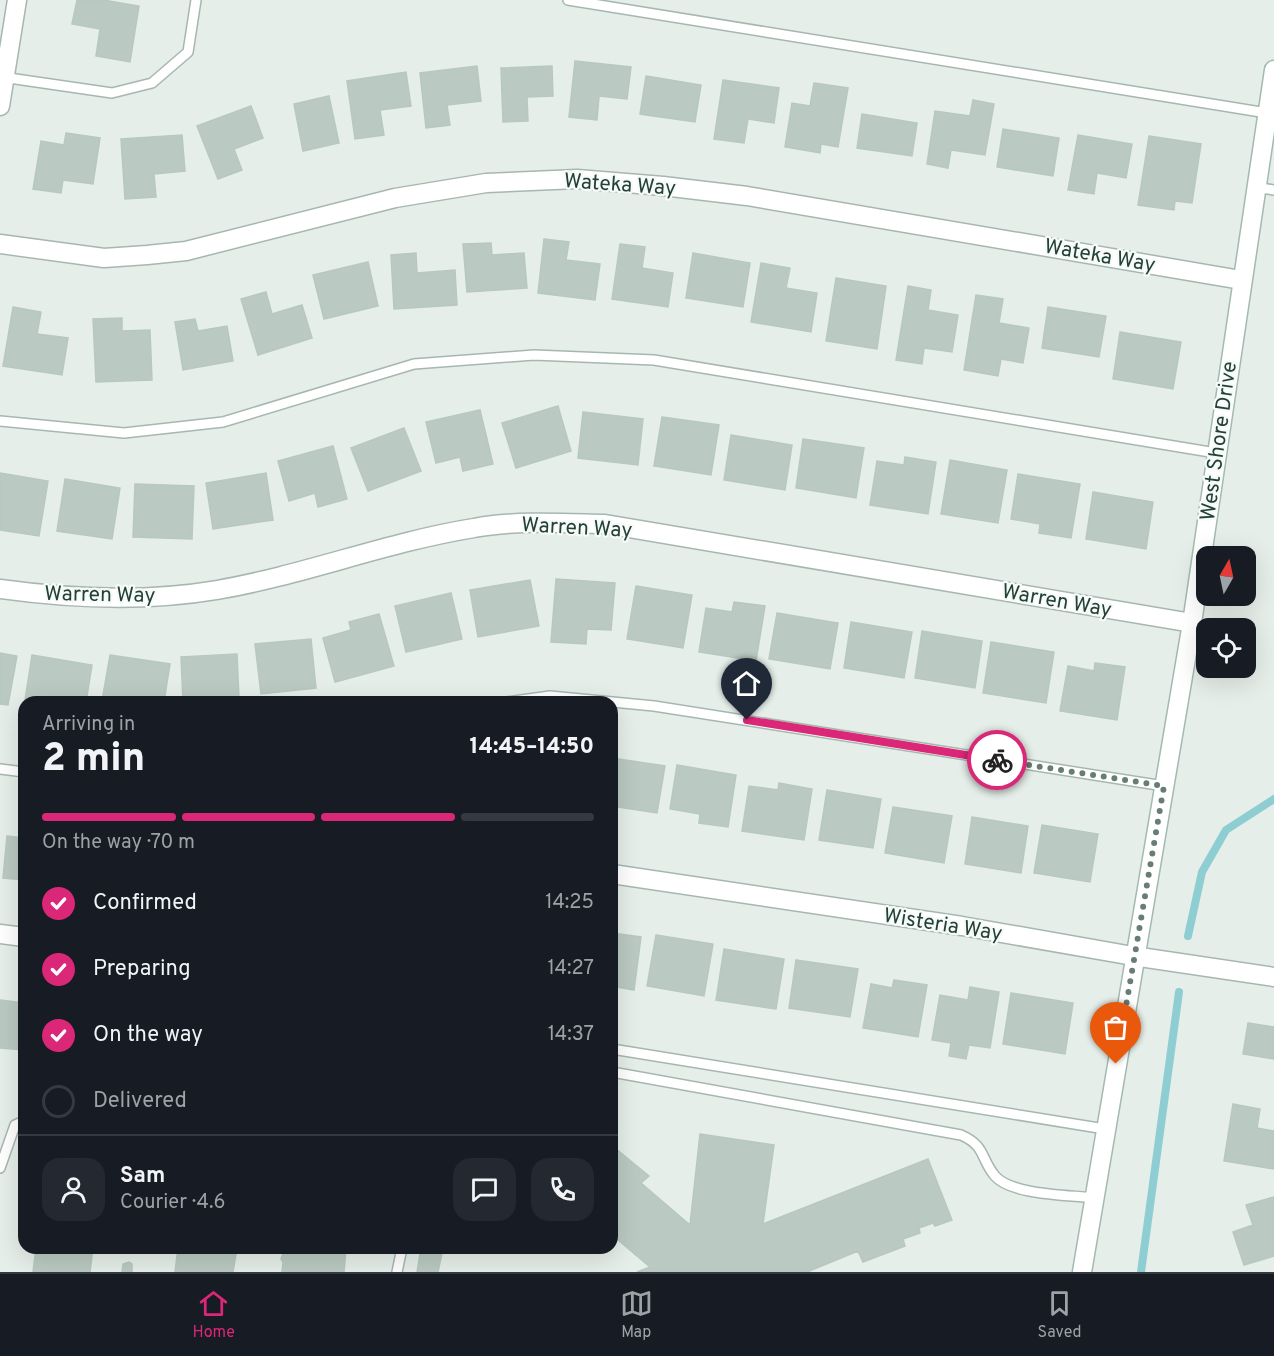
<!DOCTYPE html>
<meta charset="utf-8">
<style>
body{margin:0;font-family:Overpass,sans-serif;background:#242831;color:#f1f3f6;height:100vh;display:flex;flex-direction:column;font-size:22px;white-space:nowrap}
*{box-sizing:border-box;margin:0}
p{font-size:20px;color:#9ea1a6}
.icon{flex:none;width:33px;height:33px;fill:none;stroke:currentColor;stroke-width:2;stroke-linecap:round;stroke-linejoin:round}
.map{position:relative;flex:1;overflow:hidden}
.sheet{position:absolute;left:18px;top:696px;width:600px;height:558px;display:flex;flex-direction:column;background:#171b24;border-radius:18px;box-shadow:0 6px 24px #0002}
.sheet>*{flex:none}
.needle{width:39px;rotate:9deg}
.controls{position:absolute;left:1196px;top:546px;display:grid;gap:12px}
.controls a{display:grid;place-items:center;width:60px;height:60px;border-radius:12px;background:#171b24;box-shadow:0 6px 24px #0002;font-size:30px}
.pin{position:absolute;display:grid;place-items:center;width:51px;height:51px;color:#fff;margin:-62px -26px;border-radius:50% 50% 50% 0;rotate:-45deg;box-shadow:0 0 6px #0007}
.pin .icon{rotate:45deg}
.courier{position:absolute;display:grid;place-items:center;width:60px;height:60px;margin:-30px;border:4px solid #db2777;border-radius:50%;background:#fff;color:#222;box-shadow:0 2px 8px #0007}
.headline em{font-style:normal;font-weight:800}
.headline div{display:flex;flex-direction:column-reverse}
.headline{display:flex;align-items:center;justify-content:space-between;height:102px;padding:0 24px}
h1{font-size:39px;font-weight:800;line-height:45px}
.bar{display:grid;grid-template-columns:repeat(4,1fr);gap:9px 6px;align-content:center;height:72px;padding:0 24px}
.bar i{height:8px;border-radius:4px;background:#363941}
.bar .active{background:#db2777}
.bar p{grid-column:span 4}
.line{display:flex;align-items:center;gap:15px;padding:0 24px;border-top:2px solid #363941}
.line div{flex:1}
.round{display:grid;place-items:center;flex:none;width:63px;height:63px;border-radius:18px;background:#242831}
ol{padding:0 24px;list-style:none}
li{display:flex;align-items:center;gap:18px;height:66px}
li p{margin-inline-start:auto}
li .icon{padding:6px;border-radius:50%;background:#db2777;color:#fff;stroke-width:4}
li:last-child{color:#9ea1a6}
li i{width:33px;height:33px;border:3px solid #363941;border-radius:50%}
.menu{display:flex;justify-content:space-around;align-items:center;height:84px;border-top:2px solid #363941;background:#171b24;font-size:16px;color:#9ea1a6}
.menu a{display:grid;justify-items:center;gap:3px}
.menu .active{color:#db2777}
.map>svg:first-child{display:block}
</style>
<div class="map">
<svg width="1274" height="1272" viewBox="0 0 1274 1272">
<rect width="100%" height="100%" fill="#e5eee9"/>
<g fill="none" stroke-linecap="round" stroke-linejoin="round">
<!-- stream -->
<path stroke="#8eced3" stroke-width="8" d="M1188 936 1202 872 1226 830 1274 799
M1141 1272 1179 992"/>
</g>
<!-- building -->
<path fill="#bac9c2" stroke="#b7c8c0" stroke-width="1.5" d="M77 0H103L139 6 130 62 96 56 100 29 72 24Z
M575 61 631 67 627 99 599 96 597 120 569 117Z
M477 66 481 101 447 105 450 125 426 128 420 73Z
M552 66 553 96 527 97 528 121 503 122 501 68Z
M406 72 411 106 380 110 384 135 355 139 347 81Z
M646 76 701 85 695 122 640 114Z
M723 80 779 88 774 123 748 119 744 143 714 139Z
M814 83 848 88 838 147 821 144 820 153 785 147 792 103 810 106Z
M329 96 339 143 303 151 294 104Z
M973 100 994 104 985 155 951 150 948 168 927 164 935 111 970 116Z
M251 106 263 138 234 149 242 170 218 179 197 126Z
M862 114 917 123 912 156 857 148Z
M1003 129 1059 138 1053 176 997 167Z
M66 133 100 138 93 184 63 180 61 193 33 189 41 141 64 145Z
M182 135 185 171 154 174 156 197 125 199 121 139Z
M1078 135 1132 144 1126 178 1097 173 1094 194 1068 190Z
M1149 136 1201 144 1192 203 1175 201 1174 210 1138 205Z
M544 239 569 242 566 260 600 264 595 300 538 293Z
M491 243 492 255 524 253 527 288 467 292 463 244Z
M620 244 645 247 642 268 673 273 668 307 612 299Z
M416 253 417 273 455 270 457 305 394 309 391 255Z
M693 253 750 263 743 307 686 298Z
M368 262 378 306 324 319 313 275Z
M761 263 790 268 786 288 817 293 811 332 751 322Z
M836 278 886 286 877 349 826 341Z
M908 286 931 290 928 310 958 315 952 352 924 348 922 364 896 360Z
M266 292 272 314 302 305 312 338 258 355 241 299Z
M976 295 1003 299 999 323 1029 328 1023 363 1001 359 998 376 964 370Z
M13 307 41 312 37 334 68 338 62 375 3 366Z
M1048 307 1106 316 1099 357 1042 348Z
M122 318V331L150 330 152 380 96 382 93 319Z
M195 319 198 331 227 326 233 361 183 370 175 322Z
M1120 332 1181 342 1173 389 1113 379Z
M558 406 571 451 516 468 502 423Z
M480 410 493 464 463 471 460 457 436 463 426 422Z
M583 412 643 419 638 465 578 458Z
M662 417 719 425 711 475 654 466Z
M404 428 421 471 368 491 351 448Z
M731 435 792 445 785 490 724 480Z
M803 439 864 448 856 498 796 488Z
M333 446 347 499 318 507 315 493 289 501 278 461Z
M905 457 936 462 928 514 870 505 877 461 904 465Z
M950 460 1007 470 998 523 941 514Z
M0 473 48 481 39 536 0 530Z
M266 473 273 520 213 529 206 483Z
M1018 474 1080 484 1071 538 1039 533 1040 524 1011 519Z
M65 479 120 488 112 539 57 531Z
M135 484 194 486 192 539 133 537Z
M1093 492 1153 502 1146 549 1086 539Z
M556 579 615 583 611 630 587 629 586 644 551 642Z
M530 580 539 626 478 637 470 590Z
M636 586 692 595 683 648 627 639Z
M451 593 462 639 406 652 395 606Z
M734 602 765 606 756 661 699 652 706 608 732 612Z
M777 613 838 623 830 669 769 659Z
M379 614 394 666 335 682 323 638 351 630 349 622Z
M851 622 912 632 904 678 844 668Z
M922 631 982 641 975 688 915 678Z
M311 639 316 688 261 694 255 644Z
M991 642 1054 652 1046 703 983 693Z
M0 653 17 656 8 705 0 704Z
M237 654 239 699 183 701 181 657Z
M32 655 92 665 86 702 25 700Z
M110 655 170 664 164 702 102 701Z
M1095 663 1125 667 1117 720 1060 711 1068 666 1094 671Z
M612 758 665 766 657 813 612 806Z
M677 765 736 775 728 827 699 823 700 814 670 809Z
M779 783 812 789 804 840 742 831 749 786 778 790Z
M827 790 881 799 873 848 819 840Z
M893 807 952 816 944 863 885 853Z
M972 817 1028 826 1021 873 965 864Z
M1042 825 1098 834 1090 882 1034 873Z
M7 836 24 838V880L3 878Z
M612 933 641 937 634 990 612 986Z
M656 935 713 944 704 996 647 986Z
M724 949 784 959 776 1009 716 1000Z
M796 960 858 969 850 1017 789 1008Z
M894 980 927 985 918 1037 863 1028 871 984 892 988Z
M970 987 999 992 990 1048 969 1045 966 1059 949 1056 951 1043 932 1040 940 995 968 1000Z
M1011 993 1073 1003 1065 1054 1003 1044Z
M0 1000 24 1003V1050L0 1048Z
M1248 1023 1274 1027V1059L1243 1054Z
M1233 1104 1260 1109 1257 1128 1274 1131V1169L1224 1161Z
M700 1134 774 1145 763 1224 928 1159 952 1220 935 1226 933 1223 919 1228 920 1233 903 1239 905 1246 863 1262 858 1251 807 1272H637L650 1267 612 1235V1152L615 1148 649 1176 641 1183 690 1225Z
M1274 1197V1256L1244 1265 1233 1232 1253 1225 1246 1205Z
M36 1248H93L90 1272H33Z
M178 1248H237L233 1272H175Z
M285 1248H346L344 1272H282L283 1262 281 1259Z
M421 1248H443L438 1272H417Z
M129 1262 132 1264V1272H122L123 1264Z"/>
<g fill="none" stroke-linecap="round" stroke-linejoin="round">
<defs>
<path id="lane" d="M568 0 1267 113
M2 77 112 93 152 83 188 52 196 0
M1255 187 1274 190
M0 421 124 433 223 422 414 364 534 355 654 360 1216 453
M506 702 550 696 654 706 1164 786
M0 769 24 772
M612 1049 1105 1129
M612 1072 961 1135C986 1146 980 1158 995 1176 1011 1195 1070 1195 1094 1198
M0 1168 15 1125 24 1121
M397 1272 402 1248"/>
<path id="street" d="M0 106 17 0
M0 244 104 258 147 255 186 251 395 198 486 183 577 179 663 186 747 196 1241 280
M0 589C72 599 146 602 217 590 304 575 387 542 474 528 517 520 562 523 605 524L1192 623
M612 874 962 926 1133 956 1274 977
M0 934 24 937"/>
<path id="secondary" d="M1082 1272 1192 623 1274 70"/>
</defs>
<!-- lane casing -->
<use href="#lane" stroke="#a7b7b0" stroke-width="12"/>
<!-- street casing -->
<use href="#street" stroke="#a7b7b0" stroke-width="21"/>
<!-- secondary casing -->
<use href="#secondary" stroke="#a3bab0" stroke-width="21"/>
<!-- lane -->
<use href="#lane" stroke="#fff" stroke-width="9"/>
<!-- street -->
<use href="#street" stroke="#fff" stroke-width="18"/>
<!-- secondary -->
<use href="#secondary" stroke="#fff" stroke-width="18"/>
</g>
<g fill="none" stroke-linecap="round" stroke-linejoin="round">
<!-- done -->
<path stroke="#687e75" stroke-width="6" stroke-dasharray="0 10.8" d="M997 760 1164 786 1116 1064"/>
<!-- route -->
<path stroke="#db2777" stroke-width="8" d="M747 720 997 760"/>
</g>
<g text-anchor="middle" stroke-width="4.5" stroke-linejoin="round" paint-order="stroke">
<!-- street labels -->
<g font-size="21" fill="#244136" stroke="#f6faf8">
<text transform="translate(620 184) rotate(4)" y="7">Wateka Way</text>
<text transform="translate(1100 255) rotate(10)" y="7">Wateka Way</text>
<text transform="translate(1218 441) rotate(-82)" y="7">West Shore Drive</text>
<text transform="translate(577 527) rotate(3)" y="7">Warren Way</text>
<text transform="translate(100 594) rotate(1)" y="7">Warren Way</text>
<text transform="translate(1057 600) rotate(10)" y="7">Warren Way</text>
<text transform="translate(943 924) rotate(9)" y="7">Wisteria Way</text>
</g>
</g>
</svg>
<div class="controls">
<a><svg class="needle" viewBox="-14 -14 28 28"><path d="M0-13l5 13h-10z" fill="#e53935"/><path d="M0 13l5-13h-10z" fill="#9ea1a6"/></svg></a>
<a><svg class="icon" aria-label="locate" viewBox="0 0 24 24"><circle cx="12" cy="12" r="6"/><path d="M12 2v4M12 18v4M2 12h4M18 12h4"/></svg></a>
</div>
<div class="pin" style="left:1116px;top:1064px;background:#ea580c"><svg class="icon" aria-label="bag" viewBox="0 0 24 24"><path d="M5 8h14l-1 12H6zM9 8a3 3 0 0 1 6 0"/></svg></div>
<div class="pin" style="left:747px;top:720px;background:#1f2937"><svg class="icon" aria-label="home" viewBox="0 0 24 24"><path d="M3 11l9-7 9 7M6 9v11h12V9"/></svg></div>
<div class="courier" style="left:997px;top:760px"><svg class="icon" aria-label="bike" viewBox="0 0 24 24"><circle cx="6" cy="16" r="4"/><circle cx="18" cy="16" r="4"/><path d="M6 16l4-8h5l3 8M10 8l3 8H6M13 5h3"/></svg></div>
<section class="sheet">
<div class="headline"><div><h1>2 min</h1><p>Arriving in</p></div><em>14:45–14:50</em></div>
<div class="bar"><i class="active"></i><i class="active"></i><i class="active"></i><i></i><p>On the way · 70 m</p></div>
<ol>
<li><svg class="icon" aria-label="check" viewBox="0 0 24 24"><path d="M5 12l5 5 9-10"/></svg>Confirmed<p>14:25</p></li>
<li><svg class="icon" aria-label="check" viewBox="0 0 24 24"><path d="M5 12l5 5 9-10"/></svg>Preparing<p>14:27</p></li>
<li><svg class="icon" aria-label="check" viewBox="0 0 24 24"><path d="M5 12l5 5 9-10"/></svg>On the way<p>14:37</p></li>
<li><i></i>Delivered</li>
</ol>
<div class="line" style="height:108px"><a class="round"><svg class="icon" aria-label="person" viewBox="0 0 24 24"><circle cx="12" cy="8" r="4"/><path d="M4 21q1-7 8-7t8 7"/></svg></a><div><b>Sam</b><p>Courier · 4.6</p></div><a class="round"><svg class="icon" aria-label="chat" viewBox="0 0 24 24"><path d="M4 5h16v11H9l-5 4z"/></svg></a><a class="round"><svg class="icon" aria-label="phone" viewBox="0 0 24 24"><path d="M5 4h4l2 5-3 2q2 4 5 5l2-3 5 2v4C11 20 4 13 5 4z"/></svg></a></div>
</section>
</div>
<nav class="menu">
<a class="active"><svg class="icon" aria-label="home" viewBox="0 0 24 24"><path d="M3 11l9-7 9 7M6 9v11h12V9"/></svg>Home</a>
<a><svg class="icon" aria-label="map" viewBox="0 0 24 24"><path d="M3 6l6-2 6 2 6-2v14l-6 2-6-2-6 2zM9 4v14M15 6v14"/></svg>Map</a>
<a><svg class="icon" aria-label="saved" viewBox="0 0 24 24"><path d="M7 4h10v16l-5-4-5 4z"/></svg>Saved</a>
</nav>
